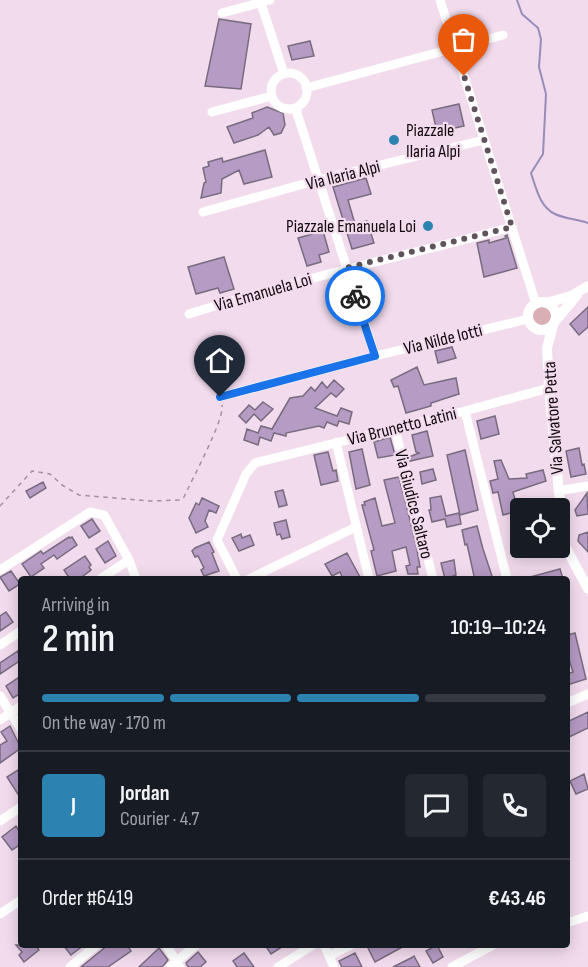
<!DOCTYPE html>
<meta charset="utf-8">
<style>
body{margin:0;font-family:"Sofia Sans Condensed",sans-serif;background:#242831;color:#f1f3f6;height:100vh;display:flex;flex-direction:column;font-size:22px;white-space:nowrap}
*{box-sizing:border-box;margin:0}
p{font-size:20px;color:#9ea1a6}
.icon{flex:none;width:33px;height:33px;fill:none;stroke:currentColor;stroke-width:2;stroke-linecap:round;stroke-linejoin:round}
.map{position:relative;flex:1;overflow:hidden}
.drawer{position:absolute;left:18px;top:576px;width:552px;height:372px;display:flex;flex-direction:column;background:#171b24;border-radius:6px;box-shadow:0 3px 15px #0003}
.drawer>*{flex:none}
.fabs{position:absolute;left:510px;top:498px;display:grid;gap:12px}
.fabs a{display:grid;place-items:center;width:60px;height:60px;border-radius:6px;background:#171b24;box-shadow:0 3px 15px #0003;font-size:30px}
.pin{position:absolute;display:grid;place-items:center;width:51px;height:51px;color:#fff;margin:-62px -26px;border-radius:50% 50% 50% 0;rotate:-45deg;box-shadow:0 0 6px #0007}
.pin .icon{rotate:45deg}
.courier{position:absolute;display:grid;place-items:center;width:60px;height:60px;margin:-30px;border:4px solid #1a73e8;border-radius:50%;background:#fff;color:#222;box-shadow:0 2px 8px #0007}
.headline em{font-style:normal;font-weight:600}
.headline div{display:flex;flex-direction:column-reverse}
.headline{display:flex;align-items:center;justify-content:space-between;height:102px;padding:0 24px}
h1{font-size:39px;font-weight:600;line-height:45px}
.bar{display:grid;grid-template-columns:repeat(4,1fr);gap:9px 6px;align-content:center;height:72px;padding:0 24px}
.bar i{height:8px;border-radius:4px;background:#363941}
.bar .on{background:#2c82b1}
.bar p{grid-column:span 4}
.line{display:flex;align-items:center;gap:15px;padding:0 24px;border-top:2px solid #363941}
.line div{flex:1}
.round{display:grid;place-items:center;flex:none;width:63px;height:63px;border-radius:6px;background:#242831}
.map>svg:first-child{display:block}
</style>
<div class="map">
<svg width="588" height="967" viewBox="0 0 588 967">
<rect width="100%" height="100%" fill="#f2dbed"/>
<!-- green -->
<path fill="#daafb3" d="M532 317a10 10 0 1 1 20 0a10 10 0 1 1-20 0Z"/>
<g fill="none" stroke-linecap="round" stroke-linejoin="round">
<!-- stream -->
<path stroke="#968db9" stroke-width="2" d="M517 0 522 14 538 28 541 39 539 67 546 94 543 154 531 173C536 188 540 207 555 214 565 219 578 219 588 223"/>
</g>
<!-- building -->
<path fill="#b69bc4" stroke="#786b7f" stroke-width="1.5" d="M219 19 251 24 241 89 205 86Z
M310 41 314 56 292 60 288 46Z
M459 104 464 126 437 132 432 110Z
M267 107 283 113 285 125 281 133 274 135 269 127 258 135 234 143 227 127 253 118 252 113Z
M265 150 272 177 244 184 239 170 222 179 221 193 201 198 204 183 206 182 203 168 209 166 208 162 222 158 223 162Z
M366 178 371 194 348 200 355 224 367 221 374 243 352 249 333 187Z
M323 231 329 252 319 255 321 262 307 266 298 238Z
M507 235 517 268 484 277 477 243 489 240V243L506 238 505 236Z
M224 257 234 289 220 293 218 288 196 294 188 267Z
M588 307V327L579 335 570 324Z
M452 347 456 358 438 363 435 351Z
M417 367 424 385 456 378 459 394 431 403V406L406 413 398 386 394 387 391 380Z
M334 380 344 389 336 397 331 393 315 408 337 416 341 408 352 412 349 424 339 421 337 426 327 422 324 428 319 426 286 433V436L274 433 271 441 260 437 258 445 244 440 247 429 258 433 261 426 272 429 290 398 303 396 311 387 315 391 322 382 327 388Z
M263 402 273 409 261 421 254 414 246 423 239 416 249 405 255 410Z
M495 416 499 434 481 439 477 421Z
M427 431 433 456 410 461 409 457 419 453 416 452 412 435Z
M390 437 395 455 378 458 374 442Z
M579 448 582 465 584 464 586 474 571 477 566 451Z
M362 449 370 485 356 489 349 452Z
M465 450 478 510 460 515 447 455Z
M328 452 333 471 336 470 338 481 321 485 314 455Z
M501 460 509 479 527 478 526 474 543 470 546 481 513 492 518 511 503 515 498 492 493 493 490 481 498 479 494 461Z
M433 469 436 480 422 484 420 472Z
M399 477 416 544 420 567H417L418 574H408L406 566 410 565 406 547 392 551 396 571 377 576 371 551 374 550 362 505H365L364 502 375 498 382 526 395 523 384 480Z
M43 482 46 488 30 498 26 491Z
M283 490 287 505 279 507 275 492Z
M587 493 588 514 577 516 575 510Z
M441 496 446 516 459 513 461 524 447 527 445 519 432 522 429 510H431L430 498Z
M202 498 219 506 216 513 209 510 205 521 208 527 196 533 189 518 196 503 199 505Z
M92 519 100 531 89 538 81 526Z
M286 520 290 537 282 539 280 534 277 535 274 523Z
M477 526 483 549 493 579H475L474 576 467 544 465 545 462 530Z
M588 532V552L578 541 579 535Z
M241 534 242 538 250 535 254 545 239 551 232 538Z
M69 537 70 538 72 537 77 545 57 559 54 555 41 564 44 568 31 577 22 564 41 551 43 554Z
M108 541 116 556 105 563 96 549Z
M209 542 214 552 212 553 219 571 204 576 201 570 204 568 198 556 195 557 192 551 195 548Z
M347 553 361 579H343L340 572 332 576 325 564Z
M85 556 91 565 89 567 91 570 79 579H70L64 570Z
M454 560 456 575 445 579 441 563Z
M560 569 563 579H530V577Z
M11 571 20 584 9 591 0 577Z
M6 612 13 622 0 631V616Z
M575 633 586 679 567 685V674L573 672 567 653V635Z
M18 651 21 660 0 674V663Z
M21 676V693L13 698 6 686Z
M588 712V728L567 738V722Z
M10 726 21 748 0 763V745L7 741 1 732Z
M21 768V799L7 777Z
M584 774 588 789 576 794 570 781Z
M16 826 21 834V844L12 850 2 837Z
M16 945H35L39 950 24 962 19 955 22 952Z
M63 945H84L71 955Z
M108 945H127L131 951 108 967H81Z
M265 945H285L271 954Z
M373 945H406L375 962 368 948Z
M437 945 443 957 433 963 426 951Z
M159 948 168 960 164 965 161 967H139Z
M198 952 206 962 200 967H188L186 963Z
M244 953 254 967H237L233 961Z
M355 953 362 967H342L339 961Z
M414 956 420 967H393L411 958Z"/>
<g fill="none" stroke-linecap="round" stroke-linejoin="round">
<!-- path -->
<path stroke="#a1909d" stroke-width="1.5" stroke-dasharray="4.5 4.5" stroke-linecap="butt" d="M0 506 32 471 50 474 62 485 79 495 151 501 180 500 184 497C191 481 225 419 222 405"/>
<!-- minor -->
<path stroke="#fff" stroke-width="9" d="M260 0 284 74
M440 0 536 304
M222 13 270 0
M271 91a18 18 0 1 1 36 0a18 18 0 1 1-36 0Z
M306 88 503 35
M297 107V113L375 356
M212 112 272 96
M203 212 318 180 484 140
M189 314C295 280 404 256 512 227
M220 397 375 356 528 319
M465 411 507 579
M395 429 433 579
M336 442 369 579
M558 491 588 486
M0 570 90 512 104 515 129 560 136 579
M100 579 129 560
M237 579 217 540 246 474 255 463 465 411 549 388
M249 579 356 527
M0 645 21 631
M0 696 21 729
M567 703 588 694
M0 720 21 706
M0 821 21 807
M0 914 21 900
M567 923 588 916
M166 945 180 967
M324 945 334 967
M329 956 351 945
M70 967 97 945
M170 967 196 945
M278 967 313 945
M452 967 493 945"/>
<!-- tertiary -->
<path stroke="#fff" stroke-width="10" d="M528 316a14 14 0 1 1 28 0a14 14 0 1 1-28 0Z
M546 303 571 296 588 286
M556 320 577 295
M553 325 547 348 549 388 564 544 588 589"/>
</g>
<g fill="none" stroke-linecap="round" stroke-linejoin="round">
<!-- done -->
<path stroke="#60535d" stroke-width="6" stroke-dasharray="0 10.8" d="M355 296 346 268 512 227 464 76"/>
<!-- route -->
<path stroke="#1a73e8" stroke-width="8" d="M220 397 375 356 355 296"/>
</g>
<!-- markers -->
<g fill="#2c82b1" stroke="#f2dbed" stroke-width="2">
<circle cx="394" cy="140" r="6"/>
<circle cx="428" cy="226" r="6"/>
</g>
<g text-anchor="middle" stroke-width="4.5" stroke-linejoin="round" paint-order="stroke">
<!-- poi labels -->
<g font-size="18" fill="#120a10" stroke="#f2dbed" text-anchor="start">
<text x="406" y="136">Piazzale<tspan x="406" dy="21">Ilaria Alpi</tspan></text>
<text x="416" y="232" text-anchor="end">Piazzale Emanuela Loi</text>
</g>
<!-- street labels -->
<g font-size="18" fill="#120a10" stroke="#f2dbed">
<text transform="translate(343 175) rotate(-14)" y="6">Via Ilaria Alpi</text>
<text transform="translate(263 292) rotate(-16)" y="6">Via Emanuela Loi</text>
<text transform="translate(443 339) rotate(-14)" y="6">Via Nilde Iotti</text>
<text transform="translate(553 418) rotate(-94)" y="6">Via Salvatore Petta</text>
<text transform="translate(402 426) rotate(-14)" y="6">Via Brunetto Latini</text>
<text transform="translate(414 504) rotate(76)" y="6">Via Giudice Saltaro</text>
</g>
</g>
</svg>
<div class="fabs">
<a><svg class="icon" aria-label="locate" viewBox="0 0 24 24"><circle cx="12" cy="12" r="6"/><path d="M12 2v4M12 18v4M2 12h4M18 12h4"/></svg></a>
</div>
<div class="pin" style="left:464px;top:76px;background:#ea580c"><svg class="icon" aria-label="bag" viewBox="0 0 24 24"><path d="M5 8h14l-1 12H6zM9 8a3 3 0 0 1 6 0"/></svg></div>
<div class="pin" style="left:220px;top:397px;background:#1f2937"><svg class="icon" aria-label="home" viewBox="0 0 24 24"><path d="M3 11l9-7 9 7M6 9v11h12V9"/></svg></div>
<div class="courier" style="left:355px;top:296px"><svg class="icon" aria-label="bike" viewBox="0 0 24 24"><circle cx="6" cy="16" r="4"/><circle cx="18" cy="16" r="4"/><path d="M6 16l4-8h5l3 8M10 8l3 8H6M13 5h3"/></svg></div>
<section class="drawer">
<div class="headline"><div><h1>2 min</h1><p>Arriving in</p></div><em>10:19–10:24</em></div>
<div class="bar"><i class="on"></i><i class="on"></i><i class="on"></i><i></i><p>On the way · 170 m</p></div>
<div class="line" style="height:108px"><b class="round" style="background:#2c82b1;color:#fff">J</b><div><b>Jordan</b><p>Courier · 4.7</p></div><a class="round"><svg class="icon" aria-label="chat" viewBox="0 0 24 24"><path d="M4 5h16v11H9l-5 4z"/></svg></a><a class="round"><svg class="icon" aria-label="phone" viewBox="0 0 24 24"><path d="M5 4h4l2 5-3 2q2 4 5 5l2-3 5 2v4C11 20 4 13 5 4z"/></svg></a></div>
<div class="line" style="height:78px"><div>Order #6419</div><b>€43.46</b></div>
</section>
</div>
